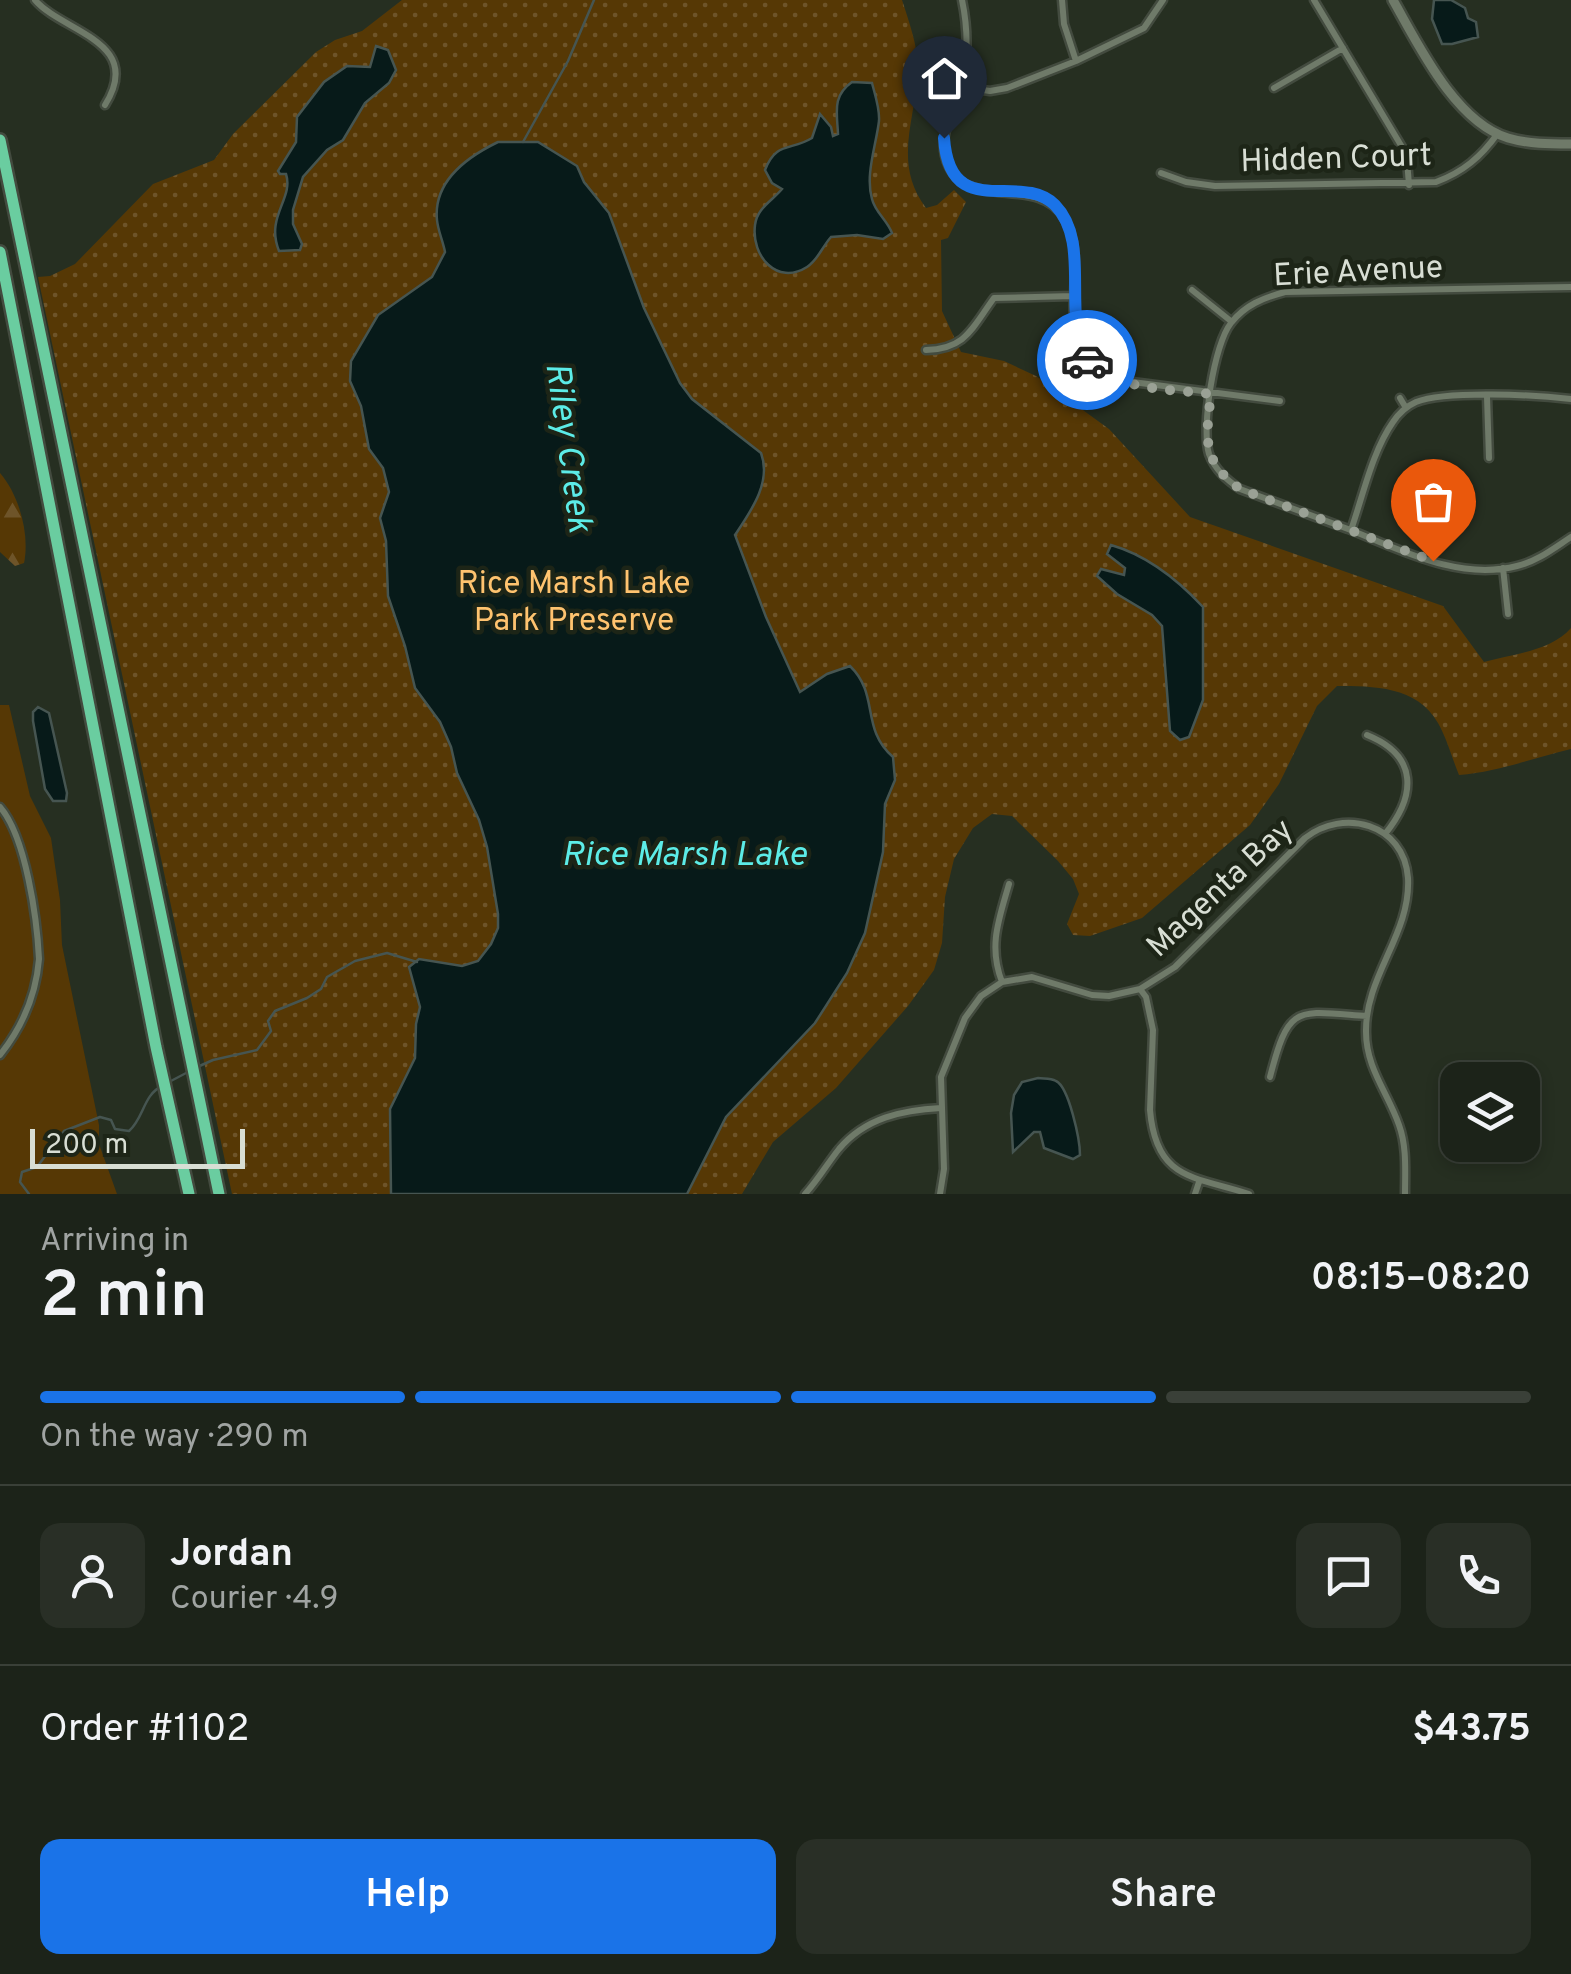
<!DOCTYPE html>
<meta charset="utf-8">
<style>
body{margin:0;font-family:Overpass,sans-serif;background:#292f26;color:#f1f3f6;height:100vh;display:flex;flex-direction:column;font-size:38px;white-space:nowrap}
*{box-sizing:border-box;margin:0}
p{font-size:32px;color:#a0a4a2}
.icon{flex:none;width:55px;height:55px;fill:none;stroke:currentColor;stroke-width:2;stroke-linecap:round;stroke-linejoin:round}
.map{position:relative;height:1194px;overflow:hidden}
.side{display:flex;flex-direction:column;background:#1c2319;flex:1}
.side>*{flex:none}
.controls{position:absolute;left:1440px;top:1062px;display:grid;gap:20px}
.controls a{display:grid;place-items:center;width:100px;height:100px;border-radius:20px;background:#1c2319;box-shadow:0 5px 15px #0003,0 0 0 2px #3a4038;font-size:50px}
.scale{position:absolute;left:30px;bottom:25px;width:215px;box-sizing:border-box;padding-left:10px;border:5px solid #d8ded4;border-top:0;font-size:28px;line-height:35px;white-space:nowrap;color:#d8ded4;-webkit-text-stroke:8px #1d2517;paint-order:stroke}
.pin{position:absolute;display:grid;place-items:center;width:85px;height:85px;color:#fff;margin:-102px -42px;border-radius:50% 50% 50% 0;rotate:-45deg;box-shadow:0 0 10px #0007}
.pin .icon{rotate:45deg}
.courier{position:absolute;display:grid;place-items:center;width:100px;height:100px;margin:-50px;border:8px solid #1a73e8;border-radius:50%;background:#fff;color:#222;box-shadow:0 2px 12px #0007}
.overview em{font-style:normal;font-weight:600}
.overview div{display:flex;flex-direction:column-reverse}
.overview{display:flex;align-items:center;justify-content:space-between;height:170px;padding:0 40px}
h1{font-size:65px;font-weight:600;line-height:75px}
.bar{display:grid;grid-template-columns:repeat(4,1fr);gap:15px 10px;align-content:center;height:120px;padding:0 40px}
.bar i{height:12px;border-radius:8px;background:#3a4038}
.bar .on{background:#1a73e8}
.bar p{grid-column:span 4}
.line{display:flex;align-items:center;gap:25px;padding:0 40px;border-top:2px solid #3a4038}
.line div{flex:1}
.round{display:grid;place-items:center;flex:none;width:105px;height:105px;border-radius:20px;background:#292f26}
.cta{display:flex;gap:20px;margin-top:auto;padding:20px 40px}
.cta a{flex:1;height:115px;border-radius:20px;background:#1a73e8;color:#fff;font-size:40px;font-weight:600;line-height:115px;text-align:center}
.cta a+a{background:#292f26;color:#f1f3f6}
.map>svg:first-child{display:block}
</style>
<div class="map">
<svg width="1571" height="1194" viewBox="0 0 1571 1194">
<defs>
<pattern id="forest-firs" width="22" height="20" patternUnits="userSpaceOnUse" patternTransform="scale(2.5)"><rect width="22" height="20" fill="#563805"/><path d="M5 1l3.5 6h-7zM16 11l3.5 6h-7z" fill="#6e5429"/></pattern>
<pattern id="park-dots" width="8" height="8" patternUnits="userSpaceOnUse" patternTransform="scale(2.5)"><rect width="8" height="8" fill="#563805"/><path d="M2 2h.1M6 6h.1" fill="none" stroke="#6e5429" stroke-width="1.8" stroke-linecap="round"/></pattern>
</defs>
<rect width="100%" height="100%" fill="#262f21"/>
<!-- grass -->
<path fill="#563805" d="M0 705H9L30 796 51 838 60 900 62 945 99 1125V1144L117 1194H0Z"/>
<!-- forest -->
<path fill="url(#forest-firs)" d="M0 473C19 495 30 534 24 563L15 566 0 552Z"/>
<!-- park -->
<path fill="url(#park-dots)" d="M402 0H902C909 22 918 46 918 70 916 119 892 163 926 208L937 205 954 190 966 202 948 238 941 240 942 311 961 352 1004 361 1036 376 1109 429 1190 517 1443 606 1484 662C1513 654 1551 651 1571 628V749C1533 758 1498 772 1459 775 1452 758 1447 739 1438 723 1417 686 1373 686 1337 686L1317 706 1279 784 1250 825 1142 918 1090 936 1073 935 1067 924 1079 894 1073 879 1058 861 1012 816 992 814 973 828 954 859 945 897 942 943 934 970 908 1006 836 1088 773 1142 742 1194H232L38 277 50 276 75 264 153 184 214 160 233 134 316 52 335 40 362 31Z"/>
<!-- water -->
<path fill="#071a19" stroke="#465551" stroke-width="2.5" d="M1434 0H1451L1465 8 1468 18 1476 22 1478 37 1452 44H1442L1432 19Z
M376 46 388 50 396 70 389 83 365 103 343 140 327 150 303 177 293 210V224L302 244 300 250 279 251C265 216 294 199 286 174H280L278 171 296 142 297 117 324 82 347 66 370 67Z
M852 82 872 83C875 95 880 109 879 121 876 146 865 175 872 199 875 212 887 220 892 233L883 239 857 235 831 237C822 247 818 260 807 267 777 286 751 256 755 225 757 208 772 201 782 189L772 183 765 170C776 141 791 151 812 138L820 114 831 127 833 136 838 134C837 112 832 96 852 82Z
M498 142H538L577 166 584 182 609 213 644 308 680 383 692 399 761 453C772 482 751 511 735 535L766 617 800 692 827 674 850 666C880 695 860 728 893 757L895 780 885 804 883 852 865 933 847 973 815 1023 726 1117 687 1194H391L390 1109 415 1058 416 1024 420 1007 409 967 419 959 462 966 478 961 491 944 498 928V914L487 847 479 820 457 773 451 747 440 722 415 688 405 646 388 596 386 541 380 518 389 492 383 468 369 449 361 406 350 381 351 361 378 315 432 277 445 252C443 241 438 231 437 220 433 181 467 157 498 142Z
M1111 545C1146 555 1178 580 1203 607V700L1189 737 1180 740 1170 731 1162 626 1152 615 1117 594 1097 576 1101 569 1124 575 1125 568 1107 554Z
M38 707 49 713 67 793 66 801H53L45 789 33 721V712Z
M1038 1078C1044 1079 1050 1078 1056 1081 1069 1087 1080 1140 1080 1155L1073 1159 1044 1148 1040 1132H1034L1013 1152 1011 1113 1014 1095 1022 1082Z"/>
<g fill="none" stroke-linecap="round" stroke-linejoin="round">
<!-- stream -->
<path stroke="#465551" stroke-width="2.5" d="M523 142 568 61 594 0
M195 1068 213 1060 257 1050 271 1031 268 1021 275 1011 307 998 321 989 327 977 355 961 387 953 417 962
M169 1082 188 1072
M29 1194 20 1182 22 1172 37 1167 64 1131 100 1117 111 1120 115 1129 129 1131C144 1118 143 1095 162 1086"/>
<defs>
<path id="street" d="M35 0C62 32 145 41 105 105
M962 0C968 28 968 55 963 83 958 107 939 130 945 156 960 216 1037 172 1064 218 1096 272 1040 344 1117 380L1280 401
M1062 0 1064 24 1076 61
M1314 0 1402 147 1407 160 1409 185
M962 87 990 91 1007 88 1076 61 1144 28 1163 0
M1274 88 1343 48
M1161 173 1186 182 1215 186 1436 182C1463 172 1481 157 1498 133
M1571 287 1285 292C1263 298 1245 305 1231 323 1214 344 1201 428 1209 454 1215 470 1227 480 1240 489 1276 502 1312 516 1348 529 1401 550 1459 581 1517 566 1538 561 1554 548 1571 537
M1192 290 1232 322
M926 350C966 349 972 328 994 298L1073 296
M1487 397 1489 458
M1400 398 1406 408
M1351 530C1363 496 1372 452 1393 422 1399 413 1407 406 1416 402 1447 390 1536 395 1571 399
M1503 568 1508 614
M1367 735C1419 756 1416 796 1385 834
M0 807C26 837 37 919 39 959 36 996 23 1026 0 1055
M1002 982C988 946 999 919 1009 884
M1140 989 1146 997 1153 1030 1150 1110C1156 1181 1195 1176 1249 1194
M1270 1077C1289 1003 1296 1011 1367 1016
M805 1194C818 1180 827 1164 839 1149 865 1118 902 1110 941 1108
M940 1194 944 1169 941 1077 965 1018 981 996 1002 982 1032 977 1092 995 1109 996 1140 989 1175 967 1305 838C1343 808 1404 823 1408 878 1411 934 1365 976 1366 1032 1366 1068 1388 1093 1399 1125 1407 1147 1405 1171 1405 1194
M1195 1194 1199 1182"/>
<path id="secondary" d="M1393 0C1418 44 1455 122 1508 138 1528 144 1550 144 1571 144"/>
<path id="highway" d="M0 140 219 1194
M0 252 156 1047 189 1194"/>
</defs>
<!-- street casing -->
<use href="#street" stroke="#434b3f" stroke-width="11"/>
<!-- secondary casing -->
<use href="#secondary" stroke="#434b3f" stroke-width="14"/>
<!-- highway casing -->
<use href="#highway" stroke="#434b3f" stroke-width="16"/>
<!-- street -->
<use href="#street" stroke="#6f7a69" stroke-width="6"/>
<!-- secondary -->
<use href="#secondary" stroke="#6f7a69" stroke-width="9"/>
<!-- highway -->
<use href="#highway" stroke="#6acda0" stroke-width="11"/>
</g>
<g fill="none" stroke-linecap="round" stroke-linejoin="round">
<!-- done -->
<path stroke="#9aa195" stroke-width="10" stroke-dasharray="0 18" d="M1087 360C1119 391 1169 389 1211 394 1206 438 1201 461 1240 489L1433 561"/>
<!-- route -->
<path stroke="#1a73e8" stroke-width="12" d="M944 138C950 224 1020 170 1055 205 1092 243 1061 313 1087 360"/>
</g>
<g text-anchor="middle" stroke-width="9" stroke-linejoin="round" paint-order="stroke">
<!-- street labels -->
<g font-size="32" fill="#d8ded4" stroke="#1d2517">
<text transform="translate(1336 157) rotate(-2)" y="11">Hidden Court</text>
<text transform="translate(1358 270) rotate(-3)" y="11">Erie Avenue</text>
<text transform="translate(1219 887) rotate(-43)" y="11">Magenta Bay</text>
</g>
<!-- park labels -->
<g font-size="32" fill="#ffc36f" stroke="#1d2517">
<text x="574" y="593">Rice Marsh Lake<tspan x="574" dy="37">Park Preserve</tspan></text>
</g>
<!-- water labels -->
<g font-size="35" font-style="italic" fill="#5cece7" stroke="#1d2517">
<text transform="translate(570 447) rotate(82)" y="12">Riley Creek</text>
<text x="684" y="865">Rice Marsh Lake</text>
</g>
</g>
</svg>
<div class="controls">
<a><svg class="icon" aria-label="layers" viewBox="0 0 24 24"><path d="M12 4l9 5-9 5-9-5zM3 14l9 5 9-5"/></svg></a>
</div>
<div class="scale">200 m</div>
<div class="pin" style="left:1433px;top:561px;background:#ea580c"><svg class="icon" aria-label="bag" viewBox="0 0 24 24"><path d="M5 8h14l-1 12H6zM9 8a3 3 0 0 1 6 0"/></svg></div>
<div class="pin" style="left:944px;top:138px;background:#1f2937"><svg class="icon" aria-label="home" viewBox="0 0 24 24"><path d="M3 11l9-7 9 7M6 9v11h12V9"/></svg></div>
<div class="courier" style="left:1087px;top:360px"><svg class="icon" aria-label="car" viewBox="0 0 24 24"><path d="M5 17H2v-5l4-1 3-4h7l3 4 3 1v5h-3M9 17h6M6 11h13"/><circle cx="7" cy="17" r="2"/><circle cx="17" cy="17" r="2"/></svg></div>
</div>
<section class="side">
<div class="overview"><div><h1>2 min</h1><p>Arriving in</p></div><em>08:15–08:20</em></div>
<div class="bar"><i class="on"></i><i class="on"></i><i class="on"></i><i></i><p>On the way · 290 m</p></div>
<div class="line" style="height:180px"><a class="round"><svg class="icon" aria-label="person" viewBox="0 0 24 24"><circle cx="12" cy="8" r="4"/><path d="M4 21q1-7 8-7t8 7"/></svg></a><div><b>Jordan</b><p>Courier · 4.9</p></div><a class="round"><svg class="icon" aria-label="chat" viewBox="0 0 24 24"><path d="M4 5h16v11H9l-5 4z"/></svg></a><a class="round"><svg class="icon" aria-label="phone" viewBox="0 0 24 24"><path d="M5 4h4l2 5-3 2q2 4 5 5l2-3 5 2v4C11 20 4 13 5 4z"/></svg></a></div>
<div class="line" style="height:130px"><div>Order #1102</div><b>$43.75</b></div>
<div class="cta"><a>Help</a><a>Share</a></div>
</section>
